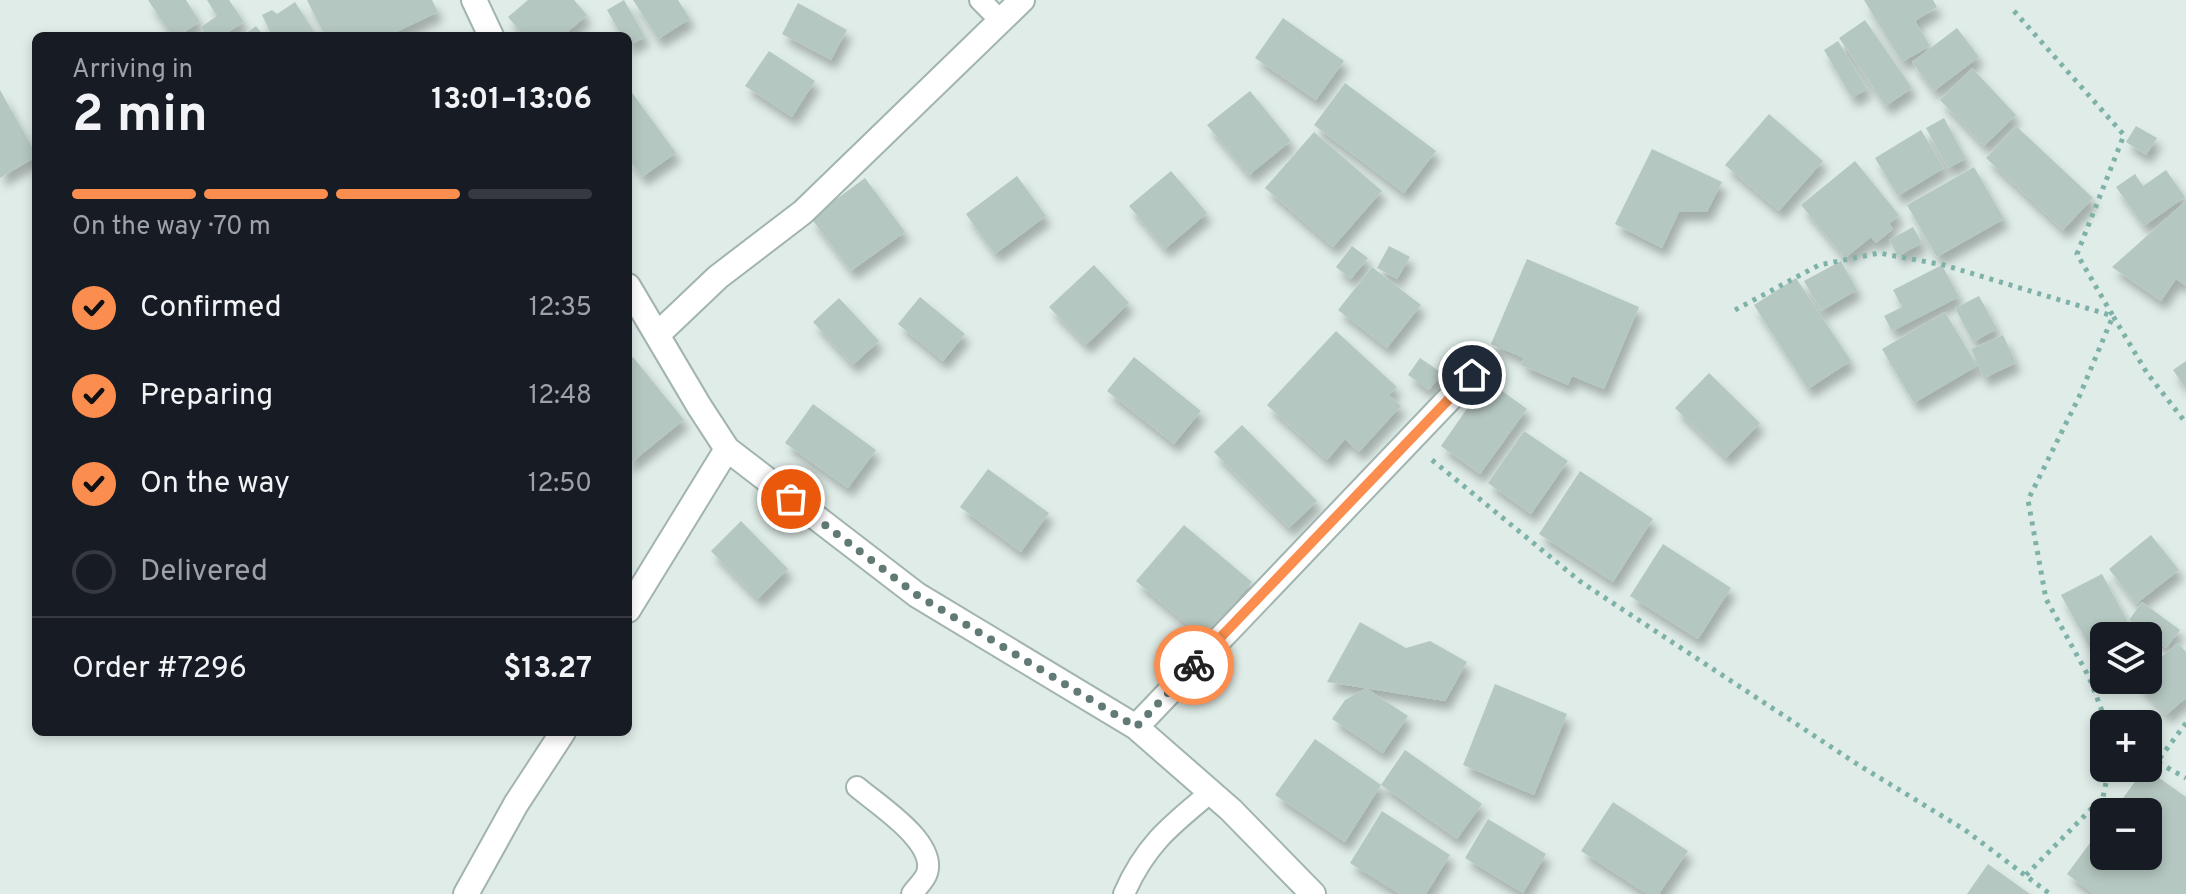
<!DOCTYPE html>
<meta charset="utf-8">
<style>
body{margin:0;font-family:Overpass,sans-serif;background:#242831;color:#f1f3f6;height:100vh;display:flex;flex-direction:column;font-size:30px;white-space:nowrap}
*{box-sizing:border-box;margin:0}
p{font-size:26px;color:#9ea1a6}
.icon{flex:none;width:44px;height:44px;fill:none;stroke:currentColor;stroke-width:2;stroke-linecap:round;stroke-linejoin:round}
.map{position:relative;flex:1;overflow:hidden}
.details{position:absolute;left:32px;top:32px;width:600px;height:704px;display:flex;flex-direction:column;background:#171b24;border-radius:12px;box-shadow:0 4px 12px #0003}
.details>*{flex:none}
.fabs{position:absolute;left:2090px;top:622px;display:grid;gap:16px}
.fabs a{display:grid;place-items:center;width:72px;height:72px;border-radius:12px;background:#171b24;box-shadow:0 4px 12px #0003;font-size:40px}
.pin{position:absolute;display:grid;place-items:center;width:68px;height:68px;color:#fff;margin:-34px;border:4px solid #fff;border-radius:50%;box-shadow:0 2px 8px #0007}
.courier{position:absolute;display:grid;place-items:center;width:80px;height:80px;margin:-40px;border:6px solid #fb8e4e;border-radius:50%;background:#fff;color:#222;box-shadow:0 2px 10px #0007}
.head em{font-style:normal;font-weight:700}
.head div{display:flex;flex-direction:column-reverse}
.head{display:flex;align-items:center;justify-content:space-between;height:136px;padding:0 40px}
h1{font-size:52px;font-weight:700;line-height:60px}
.bar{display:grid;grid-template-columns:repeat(4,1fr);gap:12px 8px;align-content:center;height:96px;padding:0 40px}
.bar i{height:10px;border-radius:6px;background:#363941}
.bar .on{background:#fb8e4e}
.bar p{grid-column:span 4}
.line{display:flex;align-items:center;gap:20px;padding:0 40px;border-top:2px solid #363941}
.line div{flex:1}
ol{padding:0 40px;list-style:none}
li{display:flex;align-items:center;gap:24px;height:88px}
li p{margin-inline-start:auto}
li .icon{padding:8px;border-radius:50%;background:#fb8e4e;color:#111;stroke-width:4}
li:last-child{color:#9ea1a6}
li i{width:44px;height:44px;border:4px solid #363941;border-radius:50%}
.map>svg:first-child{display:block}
</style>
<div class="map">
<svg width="2186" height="894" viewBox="0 0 2186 894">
<defs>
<filter id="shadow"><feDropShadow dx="5" dy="9" stdDeviation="4" flood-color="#0004"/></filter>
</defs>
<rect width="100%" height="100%" fill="#dfece8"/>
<!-- building -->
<path fill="#b5c7c1" filter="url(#shadow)" d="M148 0H186L200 22 178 36H172Z
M207 0H229L244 22 222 36H206L201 27 217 16Z
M307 0H432L438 12 388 36H325Z
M528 0H574L587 15 563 36H524L508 17Z
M624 0 645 37 628 46V36H622L607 10Z
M633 0H678L690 19 658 39Z
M1864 0H1933L1937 7 1915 21 1930 46 1902 62Z
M295 2 317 36H272L262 15 272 10 277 14Z
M798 3 847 30 831 60 782 34Z
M1283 18 1344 61 1316 100 1255 58Z
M1865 20 1912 88 1886 106 1839 38Z
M256 26 264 36H242Z
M1957 28 1979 57 1934 91 1912 62Z
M1838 41 1867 89 1852 98 1824 50Z
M769 51 815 81 792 117 745 86Z
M1972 68 2016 115 1984 146 1940 100Z
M1345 83 1436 151 1404 193 1314 125Z
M0 90 36 154V157L0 178Z
M630 90 676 153 642 177 628 158V92Z
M1250 91 1291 141 1249 175 1207 125Z
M1769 114 1823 161 1779 211 1725 165Z
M1944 118 1966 159 1948 168 1926 128Z
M2016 126 2093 198 2063 230 1986 158Z
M2136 126 2157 138 2146 155 2126 142Z
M1921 130 1944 168 1898 196 1875 158Z
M1314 132 1382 191 1333 247 1265 188Z
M1652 149 1722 182 1707 212H1679L1662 248 1615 224Z
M1855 161 1899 215 1889 224 1893 229 1876 243 1871 237 1845 258 1801 205Z
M1974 167 2004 219 1937 257 1907 205Z
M2166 170 2185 197 2144 226 2116 187 2135 174 2143 186Z
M1171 171 1207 213 1165 249 1129 206Z
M1017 176 1046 216 995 254 966 214Z
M865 178 905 232 851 271 811 218Z
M2186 201V286L2176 279 2161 301 2112 267Z
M1913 227 1922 243 1898 256 1889 240Z
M1352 246 1368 258 1351 279 1336 267Z
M1389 246 1410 257 1397 279 1377 268Z
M1527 259 1639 307 1604 389 1572 376 1568 385 1521 365 1524 358 1491 344Z
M1841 261 1857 290 1821 311 1804 281Z
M1094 265 1129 303 1086 345 1049 307Z
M1942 265 1959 297 1892 331 1884 316 1902 307 1893 290Z
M1372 267 1421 305 1387 348 1338 310Z
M1796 278 1851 361 1808 389 1754 305Z
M1979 296 1997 329 1973 342 1955 308Z
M920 297 965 334 943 361 898 324Z
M839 298 879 341 853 365 813 322Z
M1945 312 1977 366 1914 403 1882 349Z
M1336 331 1397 387 1389 395 1401 406 1359 452 1345 439 1327 460 1267 405Z
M2003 335 2016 363 1984 378 1971 349Z
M633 357 684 420 628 465V361Z
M1134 357 1201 411 1174 444 1107 391Z
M1420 358 1442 373 1429 390 1408 375Z
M2186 361V389L2173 370Z
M1709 373 1760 423 1726 458 1675 408Z
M1487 380 1527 409 1480 474 1441 446Z
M813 404 876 450 848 488 785 443Z
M1242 425 1317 501 1289 528 1214 452Z
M1524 431 1568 461 1531 514 1488 483Z
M988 469 1049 513 1021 552 960 507Z
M1580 471 1653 519 1613 582 1539 534Z
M741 521 788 569 758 599 711 551Z
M1184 525 1252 582 1204 639 1136 581Z
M2151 535 2179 570 2136 604 2109 569Z
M1663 544 1731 588 1698 639 1630 596Z
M2102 574 2129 624 2089 646 2061 595Z
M2142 602 2180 630 2166 648 2129 620Z
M1360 622 1406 648 1430 641 1467 662 1445 701 1327 682Z
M2178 643 2186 652V698L2166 715 2135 680H2148V668Z
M1495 684 1567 714 1534 795 1463 765Z
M1366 688 1408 716 1383 753 1332 719 1345 700Z
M1315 739 1381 785 1345 842 1275 795Z
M1405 750 1482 804 1457 839 1381 785Z
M2145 768 2186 797V894H2094L2067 874 2104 824V856H2148V812H2113Z
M1613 802 1688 851 1659 894H1647L1581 851Z
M1382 811 1450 855 1426 894H1400L1350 863Z
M1488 819 1546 854 1523 893 1465 858Z
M1988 864 2030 894H1967Z"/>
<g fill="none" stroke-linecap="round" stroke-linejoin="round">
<defs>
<path id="service" d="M980 0 1000 20
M857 787C878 805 937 842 927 873 925 880 916 888 912 894
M1124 894C1145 845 1171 825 1211 792"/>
<path id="minor" d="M474 0 491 36
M628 286 699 406 727 449 917 595 1136 727 1231 810 1313 894
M657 335 718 277 803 212 1022 0
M628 610 727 449
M1136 727 1472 375
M466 894 516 804 563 732"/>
</defs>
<!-- service casing -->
<use href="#service" stroke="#a2b4b0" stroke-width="24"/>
<!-- minor casing -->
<use href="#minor" stroke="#a2b4b0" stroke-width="28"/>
<!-- path -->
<path stroke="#7eb2a8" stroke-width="5" stroke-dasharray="4 6" stroke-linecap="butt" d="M2014 11 2124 135 2077 254 2113 316 2079 397 2028 500 2046 599 2089 677 2107 724
M1735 310 1819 265 1879 253 1944 265 2113 316 2147 373 2186 423
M1432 460 1581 582 1857 764 1965 830 2050 894
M2186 723 2157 762 2186 778
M2026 875 2103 797 2109 768"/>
<!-- service -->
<use href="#service" stroke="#fff" stroke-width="20"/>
<!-- minor -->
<use href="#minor" stroke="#fff" stroke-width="24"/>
</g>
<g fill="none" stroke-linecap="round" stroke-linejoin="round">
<!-- done -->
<path stroke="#627a76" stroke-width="8" stroke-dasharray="0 14.4" d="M791 499 917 595 1136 727 1194 665"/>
<!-- route -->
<path stroke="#fb8e4e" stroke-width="10" d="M1194 665 1472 375"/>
</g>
</svg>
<div class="fabs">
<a><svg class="icon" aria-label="layers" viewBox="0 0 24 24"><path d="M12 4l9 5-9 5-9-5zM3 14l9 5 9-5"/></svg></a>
<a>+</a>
<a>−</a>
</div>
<div class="pin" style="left:791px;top:499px;background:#ea580c"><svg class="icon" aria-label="bag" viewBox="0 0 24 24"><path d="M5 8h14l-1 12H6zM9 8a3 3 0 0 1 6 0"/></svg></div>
<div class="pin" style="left:1472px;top:375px;background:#1f2937"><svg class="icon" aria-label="home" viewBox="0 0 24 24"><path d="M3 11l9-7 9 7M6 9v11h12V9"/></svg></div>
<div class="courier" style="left:1194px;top:665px"><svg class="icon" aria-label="bike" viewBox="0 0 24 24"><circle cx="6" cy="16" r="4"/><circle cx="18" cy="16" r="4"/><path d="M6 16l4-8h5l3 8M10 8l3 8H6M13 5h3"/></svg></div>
<section class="details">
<div class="head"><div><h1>2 min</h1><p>Arriving in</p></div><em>13:01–13:06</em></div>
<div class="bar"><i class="on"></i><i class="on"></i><i class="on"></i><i></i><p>On the way · 70 m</p></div>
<ol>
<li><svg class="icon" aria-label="check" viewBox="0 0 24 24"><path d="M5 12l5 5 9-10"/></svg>Confirmed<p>12:35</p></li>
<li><svg class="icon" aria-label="check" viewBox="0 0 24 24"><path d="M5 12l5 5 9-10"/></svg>Preparing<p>12:48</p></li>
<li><svg class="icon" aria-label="check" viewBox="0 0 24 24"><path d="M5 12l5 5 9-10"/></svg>On the way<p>12:50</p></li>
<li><i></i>Delivered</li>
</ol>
<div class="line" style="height:104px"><div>Order #7296</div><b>$13.27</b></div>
</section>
</div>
